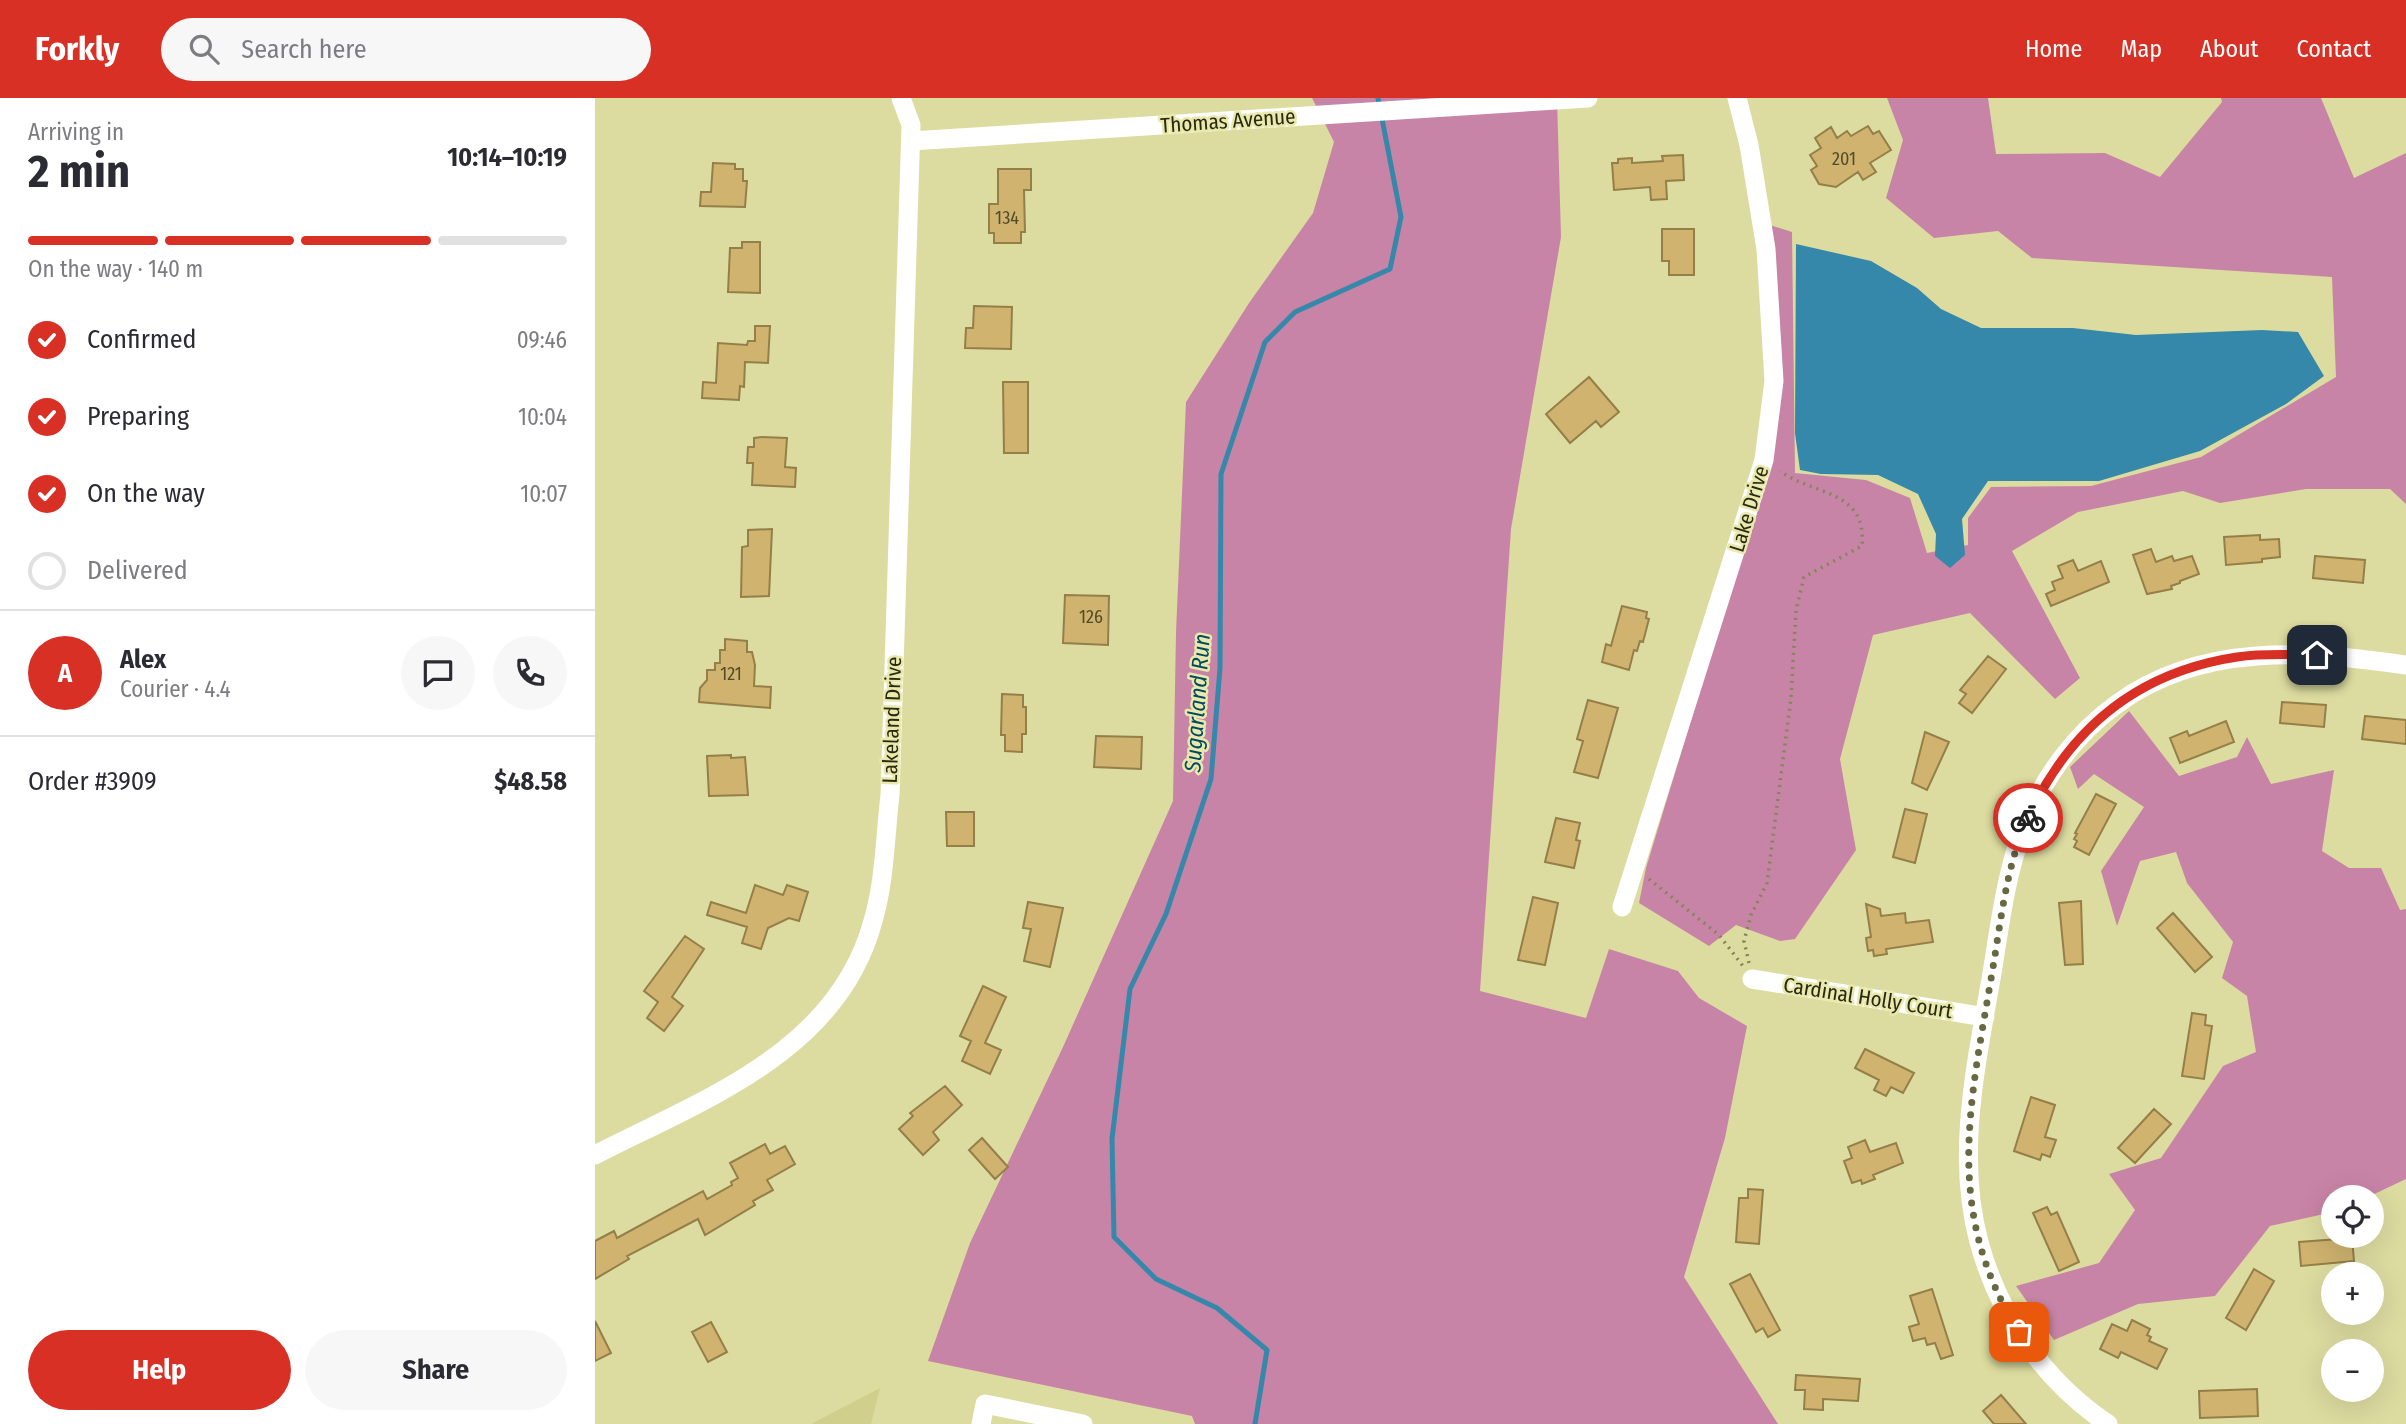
<!DOCTYPE html>
<meta charset="utf-8">
<style>
body{margin:0;font-family:"Fira Sans Condensed",sans-serif;background:#f7f7f7;color:#2b2b33;height:100vh;display:flex;flex-direction:column;font-size:26px;white-space:nowrap}
*{box-sizing:border-box;margin:0}
p{font-size:23px;color:#7c7c81}
.icon{flex:none;width:38px;height:38px;fill:none;stroke:currentColor;stroke-width:2;stroke-linecap:round;stroke-linejoin:round}
.map{position:relative;flex:1;overflow:hidden}
.drawer{display:flex;flex-direction:column;background:#fff;width:595px}
.drawer>*{flex:none}
.buttons{position:absolute;left:1726px;top:1087px;display:grid;gap:14px}
.buttons a{display:grid;place-items:center;width:63px;height:63px;border-radius:50%;background:#fff;box-shadow:0 7px 28px #0002;font-size:35px}
.pin{position:absolute;display:grid;place-items:center;width:60px;height:60px;color:#fff;margin:-30px;border-radius:14px;box-shadow:0 4px 10px #0006}
.courier{position:absolute;display:grid;place-items:center;width:70px;height:70px;margin:-35px;border:5px solid #d93025;border-radius:50%;background:#fff;color:#222;box-shadow:0 2px 9px #0007}
.summary em{font-style:normal;font-weight:700}
.summary div{display:flex;flex-direction:column-reverse}
.summary{display:flex;align-items:center;justify-content:space-between;height:119px;padding:0 28px}
h1{font-size:46px;font-weight:700;line-height:52px}
.bar{display:grid;grid-template-columns:repeat(4,1fr);gap:10px 7px;align-content:center;height:84px;padding:0 28px}
.bar i{height:9px;border-radius:5px;background:#e1e1e2}
.bar .selected{background:#d93025}
.bar p{grid-column:span 4}
.line{display:flex;align-items:center;gap:18px;padding:0 28px;border-top:2px solid #e1e1e2}
.line div{flex:1}
.round{display:grid;place-items:center;flex:none;width:74px;height:74px;border-radius:37px;background:#f7f7f7}
ol{padding:0 28px;list-style:none}
li{display:flex;align-items:center;gap:21px;height:77px}
li p{margin-inline-start:auto}
li .icon{padding:7px;border-radius:50%;background:#d93025;color:#fff;stroke-width:4}
li:last-child{color:#7c7c81}
li i{width:38px;height:38px;border:4px solid #e1e1e2;border-radius:50%}
.action{display:flex;gap:14px;margin-top:auto;padding:14px 28px}
.action a{flex:1;height:80px;border-radius:42px;background:#d93025;color:#fff;font-size:28px;font-weight:700;line-height:80px;text-align:center}
.action a+a{background:#f7f7f7;color:#2b2b33}
header{display:flex;align-items:center;gap:42px;box-sizing:border-box;height:98px;padding:0 35px;background:#d93025;color:#fff}
header strong{font-size:33px}
nav{display:flex;gap:38px;margin-inline-start:auto;font-size:24px}
.search{width:490px;height:63px;background:#f7f7f7;display:flex;align-items:center;gap:18px;box-sizing:border-box;padding:0 24px;border-radius:38px;color:#7c7c81;font-size:26px}
main{display:flex;flex:1;min-height:0}
.map>svg:first-child{display:block}
</style>
<header>
<strong>Forkly</strong>
<div class="search"><svg class="icon" aria-label="search" viewBox="0 0 24 24"><circle cx="10" cy="10" r="6"/><path d="M15 15l6 6"/></svg>Search here</div>
<nav><a>Home</a><a>Map</a><a>About</a><a>Contact</a></nav>
</header>
<main>
<section class="drawer">
<div class="summary"><div><h1>2 min</h1><p>Arriving in</p></div><em>10:14–10:19</em></div>
<div class="bar"><i class="selected"></i><i class="selected"></i><i class="selected"></i><i></i><p>On the way · 140 m</p></div>
<ol>
<li><svg class="icon" aria-label="check" viewBox="0 0 24 24"><path d="M5 12l5 5 9-10"/></svg>Confirmed<p>09:46</p></li>
<li><svg class="icon" aria-label="check" viewBox="0 0 24 24"><path d="M5 12l5 5 9-10"/></svg>Preparing<p>10:04</p></li>
<li><svg class="icon" aria-label="check" viewBox="0 0 24 24"><path d="M5 12l5 5 9-10"/></svg>On the way<p>10:07</p></li>
<li><i></i>Delivered</li>
</ol>
<div class="line" style="height:126px"><b class="round" style="background:#d93025;color:#fff">A</b><div><b>Alex</b><p>Courier · 4.4</p></div><a class="round"><svg class="icon" aria-label="chat" viewBox="0 0 24 24"><path d="M4 5h16v11H9l-5 4z"/></svg></a><a class="round"><svg class="icon" aria-label="phone" viewBox="0 0 24 24"><path d="M5 4h4l2 5-3 2q2 4 5 5l2-3 5 2v4C11 20 4 13 5 4z"/></svg></a></div>
<div class="line" style="height:91px"><div>Order #3909</div><b>$48.58</b></div>
<div class="action"><a>Help</a><a>Share</a></div>
</section>
<div class="map">
<svg width="1811" height="1326" viewBox="0 0 1811 1326">
<rect width="100%" height="100%" fill="#dcdca0"/>
<!-- built -->
<path fill="#d0d08c" d="M285 1290 276 1326H216Z"/>
<!-- forest -->
<path fill="#c884a6" d="M717 0H962L966 139 916 431 885 893 991 920 1014 851 1083 873 1104 900 1152 928 1130 1040 1089 1179 1183 1326H600L597 1318 333 1263 375 1145 468 949 578 703 581 534 591 304 654 205 718 115 739 44Z
M1292 0H1393L1401 56 1510 55 1565 79 1627 4 1626 0H1726L1759 80 1811 55V406L1795 391H1711L1625 405 1588 393 1483 414 1417 453 1485 580 1460 601 1375 515 1278 537 1245 661 1261 752 1200 841 1185 843 1141 827 1114 848 1044 805 1051 770 1176 360 1175 127 1197 134 1200 375 1271 382 1315 400 1332 455 1373 447V420L1396 389 1496 388 1606 359 1741 279 1737 179 1437 160 1403 133 1339 140 1291 100 1308 42Z
M1534 613 1584 678 1642 659 1652 639 1676 686 1739 672 1727 753 1754 770H1786L1805 812 1811 811V1081L1773 1099H1738V1114L1675 1128 1620 1198 1543 1206 1459 1242 1421 1188 1504 1165 1540 1112 1514 1076 1566 1060 1628 968 1661 954 1652 898 1627 880 1638 844 1592 785 1581 754 1545 763 1522 828 1506 773 1549 709 1499 676 1483 691 1475 669Z"/>
<!-- water -->
<path fill="#3588aa" d="M1201 146 1276 163 1322 190 1346 211 1386 230H1478L1541 237 1667 232 1703 234 1729 278 1691 306 1605 353 1504 383H1393L1367 421 1370 457 1355 470 1340 458 1341 436 1323 396 1283 377 1226 376 1205 372 1200 335Z"/>
<g fill="none" stroke-linecap="round" stroke-linejoin="round">
<!-- stream -->
<path stroke="#3588aa" stroke-width="5" d="M660 1326 672 1252 622 1210 561 1181 519 1139 517 1041 535 891 571 816 616 681 625 570 626 376 670 244 700 214 795 171 806 119 783 0"/>
</g>
<!-- building -->
<path fill="#cfb36f" stroke="#957f49" stroke-width="2" d="M1273 28 1278 36 1284 33 1296 52 1275 65 1281 74 1268 82 1263 74 1241 89 1224 86 1216 72 1222 68 1215 57 1226 50 1220 40 1236 29 1242 40 1252 33 1256 38Z
M1088 57 1089 82 1071 83 1072 101 1056 102 1055 89 1019 92 1017 65H1023V61L1037 60V65L1068 63 1067 58Z
M118 65 140 66V71H148V83H152L150 109 105 108 106 94H116Z
M403 71H436V92H429L430 134H426V145H399V135H394V106H403Z
M1067 131H1099V177H1074V163H1067Z
M147 144H165V195L133 194 135 150H147Z
M379 208 417 209 416 251 370 250 371 230H378Z
M160 228H175L173 265 150 264 149 289 145 288 144 302 107 300 108 284 121 285 123 245 152 247 153 243H160Z
M994 279 1024 314 1006 329 1001 323 975 345 951 316Z
M408 284H433V355H409Z
M167 339 192 340 190 369 201 370 200 389 157 387 158 365H152L153 349H159V340Z
M177 431 174 498 146 499 147 449 153 448V432Z
M1665 437V442L1684 441 1685 459 1667 461V464L1631 467 1629 439Z
M1556 451 1561 464 1577 458 1579 463 1597 458 1604 476 1585 483V485L1576 488 1577 491 1552 496 1538 457Z
M1720 458 1770 462 1768 485 1718 480Z
M1478 462 1483 473 1506 463 1514 484 1456 508 1451 496 1460 492 1457 484 1468 480 1463 468Z
M470 497 514 498 513 547 468 545Z
M1027 508 1052 514 1051 520 1054 521 1048 544 1045 543 1042 553 1039 552 1034 572 1007 564 1011 546 1016 548Z
M130 541 152 543V554H157L160 567 159 588 176 589 175 610 104 604 105 590 112 582V572H120V565H125V552H130Z
M1393 558 1411 571 1377 615 1364 605 1371 596 1365 592Z
M407 596 428 597V609H431V636H427V654L410 653V637H406Z
M993 602 1023 610 1003 680 979 674 988 643 982 641Z
M1687 604 1731 607 1729 629 1685 625Z
M1770 618 1811 622V646L1767 641Z
M1631 623 1639 644 1585 665 1575 640 1592 633 1594 638Z
M1330 634 1354 644 1332 692 1317 685Z
M501 638 547 639 546 671 499 669Z
M136 657V660L150 659 153 697 114 698 112 658Z
M1501 696 1521 706 1494 757 1479 749 1482 743 1479 741 1482 736 1480 735Z
M1310 711 1332 716 1320 765 1298 759Z
M351 714H379V748H352Z
M961 720 985 725 981 742 985 743 979 770 950 764Z
M160 787 188 797 192 787 213 794 204 823 194 820 173 830 166 851 147 845 152 829 112 817 116 804 151 815Z
M938 799 963 805 950 867 923 862Z
M1486 803 1488 866 1470 867 1464 805Z
M433 804 468 810 455 869 429 863 436 831 428 830Z
M1271 806 1285 811 1286 818 1310 815 1311 825 1334 822 1338 844 1291 851 1292 856 1279 858 1278 852 1273 853 1271 840 1276 839Z
M1578 815 1617 859 1600 874 1562 830Z
M90 838 109 851 77 899 88 908 69 933 52 920 63 904 49 893Z
M388 888 411 899 390 945 406 952 395 976 367 963 376 943 365 938Z
M1597 915 1611 917 1610 927 1617 928 1609 981 1587 978Z
M1270 951 1319 975 1308 995 1296 989 1291 998 1279 992 1284 982 1260 970Z
M350 988 367 1007 338 1034 344 1042 328 1057 304 1031 318 1018 315 1015Z
M1436 999 1460 1007 1450 1039 1461 1042 1455 1059 1447 1056 1445 1062 1419 1053Z
M1559 1011 1576 1026 1540 1065 1523 1050Z
M387 1040 413 1069 400 1081 374 1052Z
M1270 1042 1275 1054 1301 1045 1308 1065 1278 1077 1280 1081 1267 1086 1266 1082 1257 1085 1249 1063 1257 1060 1253 1049Z
M170 1046 175 1056 190 1048 200 1066 172 1082 178 1092 158 1103 160 1107 110 1137 103 1121 32 1158 34 1161 0 1181V1143L19 1133 22 1140 108 1093 112 1101 137 1087 136 1084 143 1080 135 1065Z
M1153 1091 1168 1092 1164 1146 1141 1144 1144 1100H1153Z
M1452 1109 1456 1117 1462 1114 1484 1164 1464 1173 1438 1115Z
M1757 1140 1759 1163 1706 1168 1704 1144Z
M1659 1171 1679 1183 1651 1232 1631 1220Z
M1155 1176 1185 1232 1173 1239 1168 1230 1161 1234 1135 1186Z
M1337 1191 1358 1257 1346 1261 1340 1245 1332 1247 1330 1240 1318 1243 1314 1229 1324 1226 1315 1198Z
M1537 1222 1555 1231 1552 1237 1556 1239 1554 1243 1572 1251 1562 1271 1526 1254 1523 1260 1505 1251 1517 1226 1532 1233Z
M0 1223 16 1255 0 1263Z
M116 1224 132 1254 113 1264 97 1234Z
M1201 1277 1265 1281 1263 1303 1228 1301V1312L1209 1311 1210 1292H1200Z
M1662 1291 1663 1318 1605 1320 1604 1293Z
M1406 1297 1431 1326H1399L1388 1313Z"/>
<g fill="none" stroke-linecap="round" stroke-linejoin="round">
<!-- path -->
<path stroke="#85855b" stroke-width="3.5" stroke-dasharray="2 5" stroke-linecap="butt" d="M1054 781 1124 837 1148 868
M1154 865 1149 843 1156 817 1172 785 1196 600 1201 512 1209 479 1267 448C1272 391 1219 398 1185 373"/>
<!-- minor -->
<path stroke="#fff" stroke-width="19" d="M316 43 993 0
M1027 809 1169 362 1179 283 1171 151 1154 47 1142 0
M1157 881 1390 919
M0 1057C109 1001 243 954 278 823 290 782 290 739 295 697L316 27 306 0
M386 1326 390 1306 488 1326
M1513 1326C1449 1283 1404 1218 1384 1144 1360 1056 1382 963 1397 875 1405 826 1411 775 1429 728 1448 680 1480 636 1522 606 1606 544 1714 553 1811 567"/>
</g>
<g fill="none" stroke-linecap="round" stroke-linejoin="round">
<!-- done -->
<path stroke="#686843" stroke-width="7" stroke-dasharray="0 12.6" d="M1424 1234C1348 1113 1375 1006 1397 875 1406 824 1411 767 1433 720"/>
<!-- route -->
<path stroke="#d93025" stroke-width="9" d="M1433 720C1475 629 1543 574 1642 559 1669 555 1696 557 1722 557"/>
</g>
<g text-anchor="middle" stroke-width="5" stroke-linejoin="round" paint-order="stroke">
<!-- number labels -->
<g font-size="18" fill="#524c28">
<text x="1249" y="67">201</text>
<text x="412" y="126">134</text>
<text x="496" y="525">126</text>
<text x="136" y="582">121</text>
</g>
<!-- street labels -->
<g font-size="21" fill="#292911" stroke="#e9e9ad">
<text transform="translate(633 23) rotate(-4)" y="7">Thomas Avenue</text>
<text transform="translate(1154 411) rotate(-73)" y="7">Lake Drive</text>
<text transform="translate(297 622) rotate(-88)" y="7">Lakeland Drive</text>
<text transform="translate(1273 900) rotate(9)" y="7">Cardinal Holly Court</text>
</g>
<!-- water labels -->
<g font-size="23" font-style="italic" fill="#004961" stroke="#e9e9ad">
<text transform="translate(602 605) rotate(-86)" y="8">Sugarland Run</text>
</g>
</g>
</svg>
<div class="buttons">
<a><svg class="icon" aria-label="locate" viewBox="0 0 24 24"><circle cx="12" cy="12" r="6"/><path d="M12 2v4M12 18v4M2 12h4M18 12h4"/></svg></a>
<a>+</a>
<a>−</a>
</div>
<div class="pin" style="left:1424px;top:1234px;background:#ea580c"><svg class="icon" aria-label="bag" viewBox="0 0 24 24"><path d="M5 8h14l-1 12H6zM9 8a3 3 0 0 1 6 0"/></svg></div>
<div class="pin" style="left:1722px;top:557px;background:#1f2937"><svg class="icon" aria-label="home" viewBox="0 0 24 24"><path d="M3 11l9-7 9 7M6 9v11h12V9"/></svg></div>
<div class="courier" style="left:1433px;top:720px"><svg class="icon" aria-label="bike" viewBox="0 0 24 24"><circle cx="6" cy="16" r="4"/><circle cx="18" cy="16" r="4"/><path d="M6 16l4-8h5l3 8M10 8l3 8H6M13 5h3"/></svg></div>
</div>
</main>
